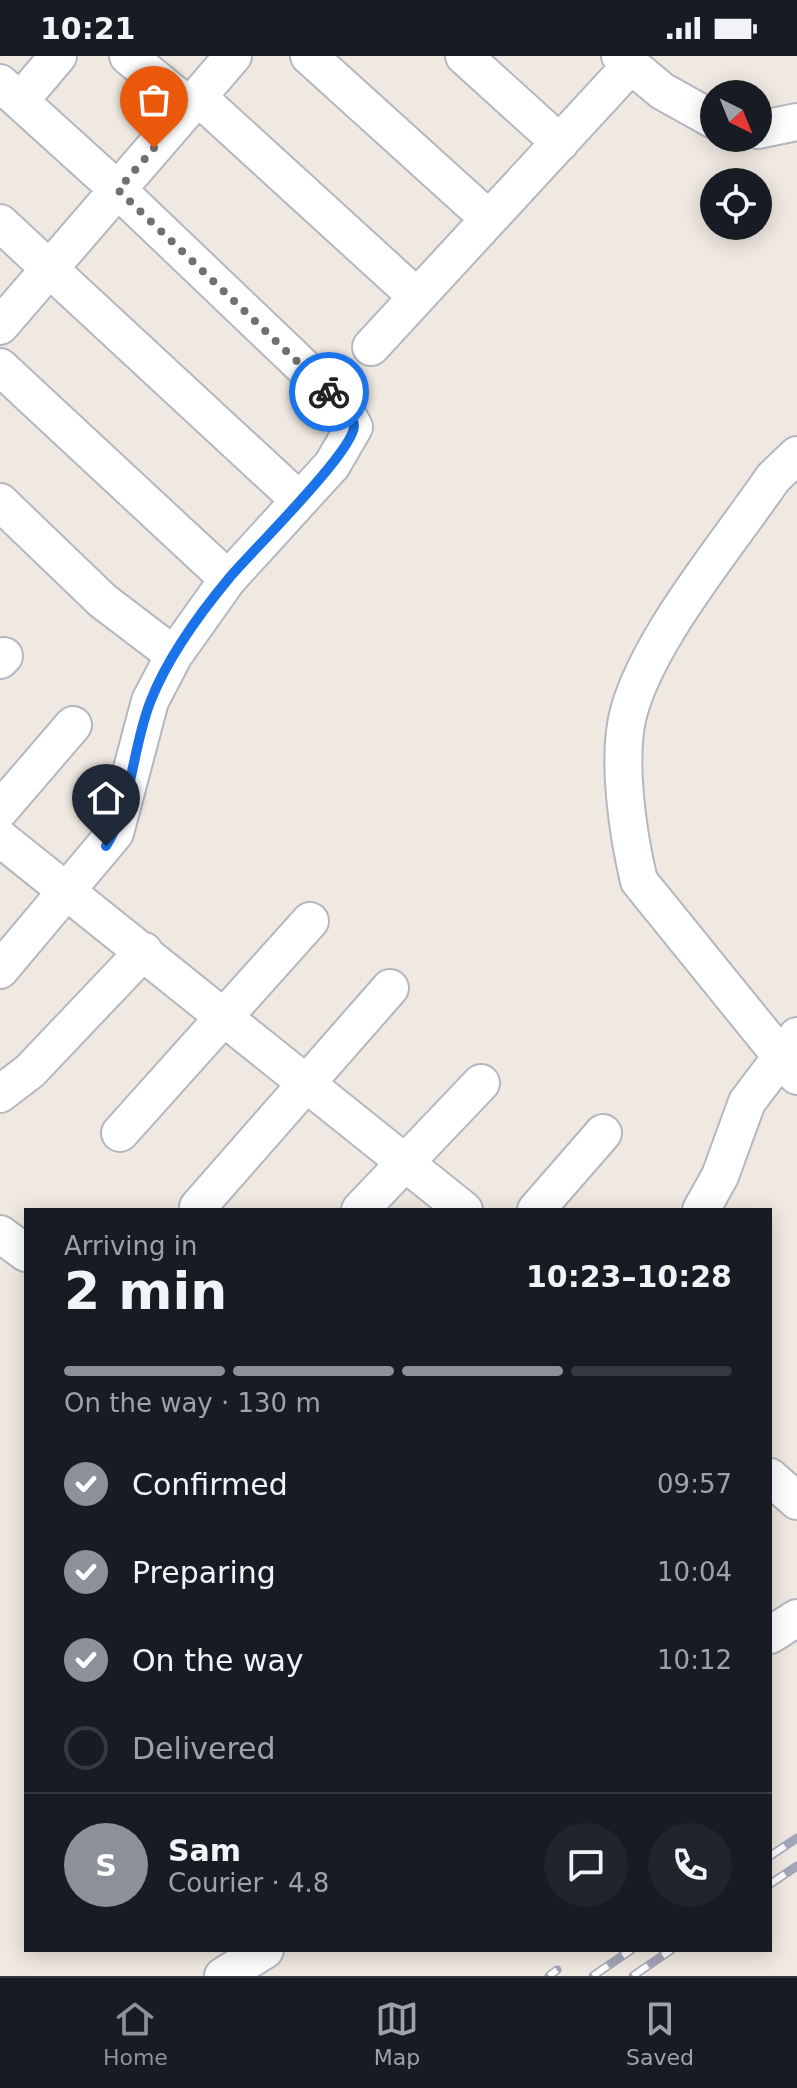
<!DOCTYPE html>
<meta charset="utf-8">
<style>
body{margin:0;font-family:"DejaVu Sans",sans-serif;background:#20242c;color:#f1f3f6;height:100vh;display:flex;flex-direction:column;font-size:30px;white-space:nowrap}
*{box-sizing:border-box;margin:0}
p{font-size:26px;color:#9ea1a6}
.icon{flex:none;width:44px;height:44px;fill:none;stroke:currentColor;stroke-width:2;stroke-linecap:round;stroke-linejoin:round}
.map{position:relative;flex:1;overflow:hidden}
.panel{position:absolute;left:24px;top:1152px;width:748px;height:744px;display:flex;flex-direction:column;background:#171b24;border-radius:0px;box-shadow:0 4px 20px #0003}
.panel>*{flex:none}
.needle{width:52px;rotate:137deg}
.tools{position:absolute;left:700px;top:24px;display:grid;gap:16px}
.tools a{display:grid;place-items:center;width:72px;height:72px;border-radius:50%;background:#171b24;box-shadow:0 4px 20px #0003;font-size:40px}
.pin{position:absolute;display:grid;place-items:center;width:68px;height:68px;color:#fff;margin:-82px -34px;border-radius:50% 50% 50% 0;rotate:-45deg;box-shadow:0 0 8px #0007}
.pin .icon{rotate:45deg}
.courier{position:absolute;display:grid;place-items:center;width:80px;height:80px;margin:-40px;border:6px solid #1a73e8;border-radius:50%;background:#fff;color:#222;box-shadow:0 2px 10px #0007}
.overview em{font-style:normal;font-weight:700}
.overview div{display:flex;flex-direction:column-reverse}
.overview{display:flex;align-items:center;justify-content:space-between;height:136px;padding:0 40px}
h1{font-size:52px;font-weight:700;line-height:60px}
.bar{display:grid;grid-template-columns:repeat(4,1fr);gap:12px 8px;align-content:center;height:96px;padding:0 40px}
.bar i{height:10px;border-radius:6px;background:#363941}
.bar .selected{background:#8c9099}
.bar p{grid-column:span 4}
.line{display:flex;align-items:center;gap:20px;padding:0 40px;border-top:2px solid #363941}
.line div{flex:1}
.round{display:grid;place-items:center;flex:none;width:84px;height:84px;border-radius:42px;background:#20242c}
ol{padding:0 40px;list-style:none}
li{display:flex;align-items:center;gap:24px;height:88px}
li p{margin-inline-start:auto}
li .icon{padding:8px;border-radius:50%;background:#8c9099;color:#fff;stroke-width:4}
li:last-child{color:#9ea1a6}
li i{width:44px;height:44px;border:4px solid #363941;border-radius:50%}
.status{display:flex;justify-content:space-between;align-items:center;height:56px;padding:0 40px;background:#171b24;direction:ltr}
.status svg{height:22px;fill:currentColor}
.dock{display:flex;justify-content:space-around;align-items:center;height:112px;border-top:2px solid #363941;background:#171b24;font-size:22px;color:#9ea1a6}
.dock a{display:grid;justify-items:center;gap:4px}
.dock .selected{color:#8c9099}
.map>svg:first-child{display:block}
</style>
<div class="status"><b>10:21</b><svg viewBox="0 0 49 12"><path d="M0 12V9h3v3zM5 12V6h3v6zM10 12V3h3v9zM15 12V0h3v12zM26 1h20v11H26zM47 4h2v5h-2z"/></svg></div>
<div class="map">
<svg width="797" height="1920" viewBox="0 0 797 1920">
<rect width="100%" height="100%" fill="#efe9e1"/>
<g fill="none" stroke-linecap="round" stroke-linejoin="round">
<defs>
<path id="minor" d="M128 0 190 51
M309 0 489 163
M464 0 560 87
M620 0 662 35 714 64
M0 27 118 134 341 347 354 371 332 409 228 523 174 599 150 645 115 777 0 914
M198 41 417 241
M20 45 58 0
M758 74 797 66
M0 167 299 444
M0 270 233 0
M371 291 631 9
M0 311 228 523
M797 399 773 422C728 488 650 580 629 655 616 701 628 779 639 825L797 1020
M0 446 103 545 174 599
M0 604 4 600
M0 754 73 669
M0 782 464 1154
M0 1038 30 1015 144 895
M120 1077 310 865
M198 1151 390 932
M360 1154 481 1027
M536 1154 603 1077
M701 1154 720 1120 747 1046 797 980
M0 1178 26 1197
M770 1421 797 1445
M770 1579 797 1562
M223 1920 265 1894"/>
</defs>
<!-- minor casing -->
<use href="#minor" stroke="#b4b7c1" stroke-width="40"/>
<!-- minor -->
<use href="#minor" stroke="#fff" stroke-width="36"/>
<defs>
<path id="rail" d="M770 1800 797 1782
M770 1828 797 1810
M549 1920 557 1914
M593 1920 631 1894
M633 1920 671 1894"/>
</defs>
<!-- rail casing -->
<use href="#rail" stroke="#a3a6b8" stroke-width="9"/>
<!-- rail -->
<use href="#rail" stroke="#fff" stroke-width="6" stroke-dasharray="18" stroke-linecap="butt"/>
</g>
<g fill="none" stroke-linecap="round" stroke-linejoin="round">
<!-- done -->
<path stroke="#726f6d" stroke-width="8" stroke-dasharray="0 14.4" d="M154 92 118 134 329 336"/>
<!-- route -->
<path stroke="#1a73e8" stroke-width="10" d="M106 790C133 746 132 691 151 644 168 601 200 557 230 521 251 496 354 395 354 370 353 357 338 345 329 336"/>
</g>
</svg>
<div class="tools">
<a><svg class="needle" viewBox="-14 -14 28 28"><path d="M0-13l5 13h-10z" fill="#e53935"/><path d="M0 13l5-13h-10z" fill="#9ea1a6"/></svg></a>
<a><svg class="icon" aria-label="locate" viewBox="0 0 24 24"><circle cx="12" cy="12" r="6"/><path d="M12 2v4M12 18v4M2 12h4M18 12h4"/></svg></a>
</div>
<div class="pin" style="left:154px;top:92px;background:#ea580c"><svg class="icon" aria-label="bag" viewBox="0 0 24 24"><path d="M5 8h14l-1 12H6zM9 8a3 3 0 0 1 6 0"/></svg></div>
<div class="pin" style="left:106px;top:790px;background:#1f2937"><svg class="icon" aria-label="home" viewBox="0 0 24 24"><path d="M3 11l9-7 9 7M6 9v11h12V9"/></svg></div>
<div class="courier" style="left:329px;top:336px"><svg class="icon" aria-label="bike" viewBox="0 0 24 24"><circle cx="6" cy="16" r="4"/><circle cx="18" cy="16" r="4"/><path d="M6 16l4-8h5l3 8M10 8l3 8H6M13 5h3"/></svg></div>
<section class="panel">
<div class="overview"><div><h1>2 min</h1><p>Arriving in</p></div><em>10:23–10:28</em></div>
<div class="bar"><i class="selected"></i><i class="selected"></i><i class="selected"></i><i></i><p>On the way · 130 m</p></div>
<ol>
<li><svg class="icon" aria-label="check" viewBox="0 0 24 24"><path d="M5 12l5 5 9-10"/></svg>Confirmed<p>09:57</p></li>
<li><svg class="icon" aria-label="check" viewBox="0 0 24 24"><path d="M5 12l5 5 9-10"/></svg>Preparing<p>10:04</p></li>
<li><svg class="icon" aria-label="check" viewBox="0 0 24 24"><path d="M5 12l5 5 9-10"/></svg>On the way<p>10:12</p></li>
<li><i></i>Delivered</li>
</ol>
<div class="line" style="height:144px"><b class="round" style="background:#8c9099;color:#fff">S</b><div><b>Sam</b><p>Courier · 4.8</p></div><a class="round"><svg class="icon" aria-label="chat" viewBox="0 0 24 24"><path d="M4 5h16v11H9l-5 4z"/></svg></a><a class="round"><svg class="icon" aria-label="phone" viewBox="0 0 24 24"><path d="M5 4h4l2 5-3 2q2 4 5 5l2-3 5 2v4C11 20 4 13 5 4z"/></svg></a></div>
</section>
</div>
<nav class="dock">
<a class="selected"><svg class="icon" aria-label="home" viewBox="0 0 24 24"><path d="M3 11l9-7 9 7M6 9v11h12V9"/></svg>Home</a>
<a><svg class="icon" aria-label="map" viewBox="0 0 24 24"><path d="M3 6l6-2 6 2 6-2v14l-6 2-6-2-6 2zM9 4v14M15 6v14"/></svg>Map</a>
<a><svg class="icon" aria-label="saved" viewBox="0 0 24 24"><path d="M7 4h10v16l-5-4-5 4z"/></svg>Saved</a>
</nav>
